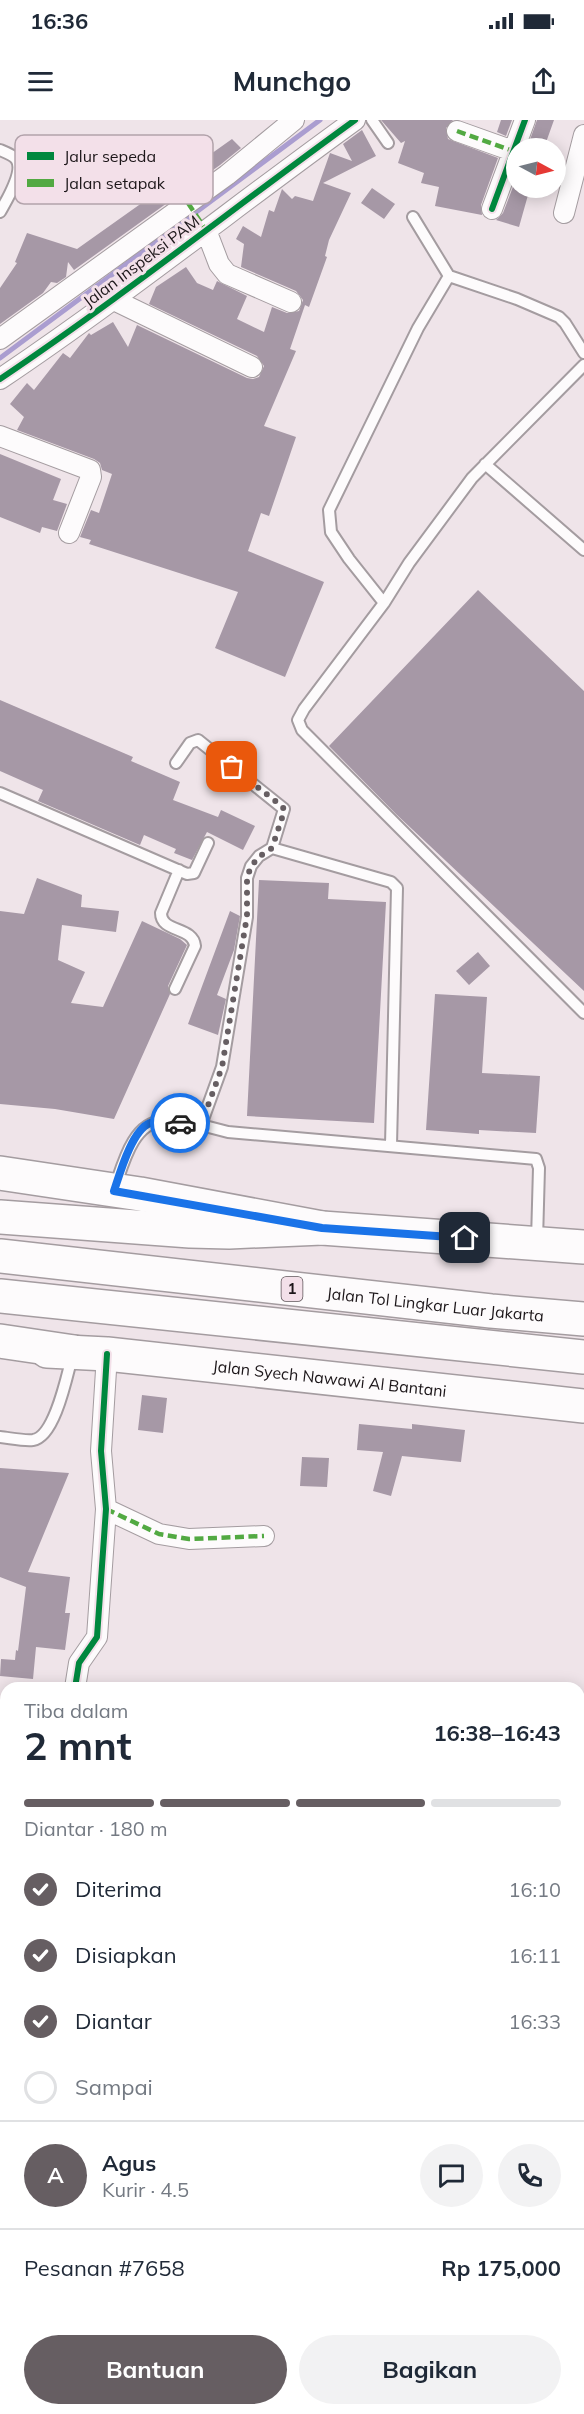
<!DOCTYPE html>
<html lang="id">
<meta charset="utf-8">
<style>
body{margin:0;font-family:Mulish,sans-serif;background:#f2f2f3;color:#1f2937;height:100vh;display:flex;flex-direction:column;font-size:22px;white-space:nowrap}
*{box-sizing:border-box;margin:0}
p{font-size:20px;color:#747a83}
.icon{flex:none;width:33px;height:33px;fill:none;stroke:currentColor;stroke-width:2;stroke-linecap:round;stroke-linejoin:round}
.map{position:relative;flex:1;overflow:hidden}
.panel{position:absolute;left:0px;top:1562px;width:585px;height:734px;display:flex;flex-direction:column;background:#fff;border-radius:18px 18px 0 0;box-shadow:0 3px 15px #0003}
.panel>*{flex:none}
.needle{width:39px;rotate:97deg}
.buttons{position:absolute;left:506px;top:18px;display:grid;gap:12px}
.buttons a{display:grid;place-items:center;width:60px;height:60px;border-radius:50%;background:#fff;box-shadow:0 3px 15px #0003;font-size:30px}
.pin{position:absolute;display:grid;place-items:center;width:51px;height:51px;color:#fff;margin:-26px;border-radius:12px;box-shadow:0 3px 9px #0006}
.courier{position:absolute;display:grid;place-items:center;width:60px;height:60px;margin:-30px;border:4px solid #1a73e8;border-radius:50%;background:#fff;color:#222;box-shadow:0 2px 8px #0007}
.summary em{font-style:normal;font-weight:700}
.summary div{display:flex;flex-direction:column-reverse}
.summary{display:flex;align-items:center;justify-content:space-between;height:102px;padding:0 24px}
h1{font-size:39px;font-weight:700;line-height:45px}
.bar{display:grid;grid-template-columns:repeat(4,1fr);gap:9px 6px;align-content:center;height:72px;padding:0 24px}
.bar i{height:8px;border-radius:4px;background:#e0e1e3}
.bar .active{background:#665e62}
.bar p{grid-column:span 4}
.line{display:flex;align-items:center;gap:15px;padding:0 24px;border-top:2px solid #e0e1e3}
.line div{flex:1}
.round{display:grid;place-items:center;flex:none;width:63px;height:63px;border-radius:32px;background:#f2f2f3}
ol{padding:0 24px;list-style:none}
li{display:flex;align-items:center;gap:18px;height:66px}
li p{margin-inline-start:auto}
li .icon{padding:6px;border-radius:50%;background:#665e62;color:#fff;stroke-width:4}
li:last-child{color:#747a83}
li i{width:33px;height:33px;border:3px solid #e0e1e3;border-radius:50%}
.primary-button{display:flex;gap:12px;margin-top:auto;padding:12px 24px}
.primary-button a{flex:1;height:69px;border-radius:36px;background:#665e62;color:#fff;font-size:24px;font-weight:700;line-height:69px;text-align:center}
.primary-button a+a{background:#f2f2f3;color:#1f2937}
.status{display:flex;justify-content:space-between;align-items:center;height:42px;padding:0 30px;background:#fff;direction:ltr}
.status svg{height:16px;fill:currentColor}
header{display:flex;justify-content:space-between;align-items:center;height:78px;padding:0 24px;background:#fff;font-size:27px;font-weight:700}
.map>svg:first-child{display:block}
</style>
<div class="status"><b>16:36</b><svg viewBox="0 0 49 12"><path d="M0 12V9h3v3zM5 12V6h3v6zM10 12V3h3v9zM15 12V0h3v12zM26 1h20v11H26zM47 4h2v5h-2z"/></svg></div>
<header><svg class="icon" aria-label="menu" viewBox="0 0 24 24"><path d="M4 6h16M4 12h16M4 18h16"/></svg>Munchgo<svg class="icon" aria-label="share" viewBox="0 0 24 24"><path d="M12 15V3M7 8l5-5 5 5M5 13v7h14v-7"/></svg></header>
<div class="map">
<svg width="584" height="2294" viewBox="0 0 584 2294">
<rect width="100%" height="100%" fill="#efe4e9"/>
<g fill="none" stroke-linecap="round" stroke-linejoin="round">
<!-- stream -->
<path stroke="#aa9dd0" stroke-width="5" d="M0 238 320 0"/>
</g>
<!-- building -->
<path fill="#a698a6" d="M381 0H453L446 8 448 19 498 38 481 85 482 95 435 86 439 67 421 63 424 53 398 43 405 21 401 23Z
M501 0H512L506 16 497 12Z
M537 0H554L544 28H527Z
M362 10 376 36 323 63 351 73 329 120 325 136 327 137 309 187 305 185 290 229 296 231 264 306 296 317 269 396 261 393 248 431 324 462 285 557 215 528 238 472 89 424 91 420 80 417 91 390 99 393 112 354 102 350 100 343 94 339 17 310 24 297 10 284 27 263 34 270 63 233 70 238 89 213 91 215 113 202 128 227 137 205 247 258 253 259 259 257 264 246 257 236 149 184 156 167 186 147 197 163 213 170 217 161 247 176 237 199 264 212 272 187 287 193 299 191 303 180 296 171 241 147 244 124 236 119 243 106 261 117 269 90 274 92 282 69 292 79 295 76 313 81 330 33 352 41 343 24Z
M232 19 241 28 220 45 74 150 68 142 66 157 57 163 51 162 43 173 0 204V168L17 143 15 142 27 113 77 129Z
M516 59V68H530L519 107 496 100 503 93Z
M372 68 395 84 384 99 361 83Z
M0 334 61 359 53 380 67 384 57 411 42 407 40 413 0 397Z
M478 470 584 571V871L396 694 329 626Z
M0 580 133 637 131 641 180 662 173 680 218 697 221 690 255 706 243 730 207 712 192 740 174 733 176 729 144 715 140 725 38 681 43 670 0 651Z
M37 758 82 775 81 787 119 791 116 812 62 805 58 840 85 852 71 883 103 887 142 801 180 819 187 825 168 866 170 874 114 999 55 989 0 984V791L24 794Z
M259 760 329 763 328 779 386 782 374 1003 247 996Z
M230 791 240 796 234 830 217 875 226 879 218 915 188 904Z
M478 832 490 846 469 865 456 851Z
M435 874 487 877 482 953 540 956 536 1013 479 1010V1014L426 1010Z
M142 1275 167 1278 163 1313 138 1310Z
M359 1304 412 1309V1304L465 1310 461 1342 402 1336 391 1376 373 1371 383 1332 357 1330Z
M302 1337 329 1338 327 1367 300 1366Z
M0 1348 69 1353 28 1452 70 1457 65 1493H70L65 1530 36 1527 33 1559 0 1556 1 1539 15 1540 16 1530 18 1531 26 1467 0 1457Z"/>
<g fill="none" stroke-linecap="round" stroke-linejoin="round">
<defs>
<path id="service" d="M372 0 388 23
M0 30C5 32 13 35 16 39 25 51 6 81 0 92
M449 156 517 179 559 197 565 203 584 233
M584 245 472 358 409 443 384 483 304 589 298 600 302 610 584 893
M485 344 584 430
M384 483 349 439 331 412 329 390 418 208 449 156 413 97
M176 643 190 623 198 620 284 689 272 728 259 736 251 746 247 758V797L222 947 201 1005 228 1012 536 1039 539 1048 537 1120
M0 673 187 754 194 753 208 723
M272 728 391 762 397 768 391 1025
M175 869 195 826C193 806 161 813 161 793L179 750
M115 1067C123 1044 133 1002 163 1001 175 1001 189 1004 201 1005
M0 1317C10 1318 23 1321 33 1320 55 1317 67 1255 72 1237"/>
<path id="minor" d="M457 11 513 31
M492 89 525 0
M564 93 584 15
M206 110 219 144 227 154 291 182
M114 180 252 247
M0 219 227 55 294 0
M0 259C122 177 236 86 355 0
M0 316 90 350 91 357 69 413
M106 1389 159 1414 189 1419 264 1416
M75 1568 79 1543 97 1517 106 1389 101 1331 107 1234
M0 1640 6 1625
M0 2133 6 2134
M0 2190 6 2167
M0 2214 6 2216
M17 2294 18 2289
M127 2294 129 2289
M213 2294 214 2289
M305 2294 306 2289"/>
<g id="trunk">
<path d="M0 1053 140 1074 322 1108 584 1127"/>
<path id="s1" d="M47 1231 107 1234 584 1286"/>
</g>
<g id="motorway">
<path d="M0 1097 190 1111 229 1112 322 1108"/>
<path id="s2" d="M0 1136 491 1191 584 1199"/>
<path d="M0 1176 584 1237"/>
<path d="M0 1221 74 1232"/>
</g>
</defs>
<!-- service casing -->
<use href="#service" stroke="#a49ca0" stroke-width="14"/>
<!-- minor casing -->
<use href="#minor" stroke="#a49ca0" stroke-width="22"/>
<!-- trunk casing -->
<use href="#trunk" stroke="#a49ca0" stroke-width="36"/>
<!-- motorway casing -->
<use href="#motorway" stroke="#a49ca0" stroke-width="36"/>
<!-- service -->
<use href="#service" stroke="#fdfbfc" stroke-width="10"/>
<!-- minor -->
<use href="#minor" stroke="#fdfbfc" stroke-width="20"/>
<!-- trunk -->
<use href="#trunk" stroke="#fdfbfc" stroke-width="33"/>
<!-- motorway -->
<use href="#motorway" stroke="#fdfbfc" stroke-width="33"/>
<!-- quiet -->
<path stroke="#52a942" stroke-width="4.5" stroke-dasharray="9 4.5" stroke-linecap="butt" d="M457 11 513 31
M188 83 206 110
M106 1389 159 1414 189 1419 264 1416
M0 1640 6 1625
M0 2133 6 2134
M0 2158 6 2160
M0 2190 6 2167
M0 2214 6 2216
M17 2294 18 2289
M127 2294 129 2289
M213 2294 214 2289
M305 2294 306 2289"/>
<defs>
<path id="cycleway" d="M492 89 525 0
M0 259C122 177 236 86 355 0
M75 1568 79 1543 97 1517 106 1389 101 1331 107 1234"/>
</defs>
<!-- cycleway casing -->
<use href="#cycleway" stroke="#f3e0e9" stroke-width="10"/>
<!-- cycleway -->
<use href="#cycleway" stroke="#00873e" stroke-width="6"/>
</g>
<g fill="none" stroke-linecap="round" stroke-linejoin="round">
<!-- done -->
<path stroke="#665e62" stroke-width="6" stroke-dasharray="0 10.8" d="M180 1003 201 1005 222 947 247 796V758L251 746 260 736 272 728 284 692 283 687 232 647"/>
<!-- route -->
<path stroke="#1a73e8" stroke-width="8" d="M180 1003C170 1002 160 999 150 1003 132 1010 120 1053 114 1071L322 1108 465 1118"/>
</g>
<g text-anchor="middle" stroke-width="6" stroke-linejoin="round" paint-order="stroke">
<!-- shield labels -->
<rect fill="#f3e0e9" stroke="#5c5357" stroke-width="1.5" x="281.5" y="1157" width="21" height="24" rx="4.5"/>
<g font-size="15" font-weight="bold" fill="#1c1619">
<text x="292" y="1174">1</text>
</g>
<!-- street labels -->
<g font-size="16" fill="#1c1619" stroke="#f3e0e9">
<text transform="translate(141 141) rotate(-37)" y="6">Jalan Inspeksi PAM</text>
<text dy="6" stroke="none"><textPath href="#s2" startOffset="438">Jalan Tol Lingkar Luar Jakarta</textPath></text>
<text dy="6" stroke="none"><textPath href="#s1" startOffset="284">Jalan Syech Nawawi Al Bantani</textPath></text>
</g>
</g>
<!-- legend -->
<rect x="15" y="15" width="198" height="69" rx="9" fill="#f3e0e9" stroke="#b2a3ab" stroke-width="1.5"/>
<rect x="27" y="32" width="27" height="8" fill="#00873e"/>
<rect x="27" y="59" width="27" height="8" fill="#52a942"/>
<g font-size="16" fill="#1c1619">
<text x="64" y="42">Jalur sepeda</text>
<text x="64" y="69">Jalan setapak</text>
</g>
</svg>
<div class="buttons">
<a><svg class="needle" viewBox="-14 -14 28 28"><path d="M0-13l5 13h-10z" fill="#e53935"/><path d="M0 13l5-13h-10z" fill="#747a83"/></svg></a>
</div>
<div class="pin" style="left:232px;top:647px;background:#ea580c"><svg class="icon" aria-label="bag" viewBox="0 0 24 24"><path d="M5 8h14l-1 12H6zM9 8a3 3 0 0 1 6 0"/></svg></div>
<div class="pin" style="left:465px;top:1118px;background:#1f2937"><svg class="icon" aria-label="home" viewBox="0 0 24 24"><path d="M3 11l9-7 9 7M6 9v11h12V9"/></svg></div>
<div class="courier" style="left:180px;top:1003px"><svg class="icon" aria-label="car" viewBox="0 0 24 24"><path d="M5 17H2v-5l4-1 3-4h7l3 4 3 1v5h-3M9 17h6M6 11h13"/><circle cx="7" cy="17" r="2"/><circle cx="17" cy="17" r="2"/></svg></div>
<section class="panel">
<div class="summary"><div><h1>2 mnt</h1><p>Tiba dalam</p></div><em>16:38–16:43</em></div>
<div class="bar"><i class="active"></i><i class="active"></i><i class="active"></i><i></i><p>Diantar · 180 m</p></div>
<ol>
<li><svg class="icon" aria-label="check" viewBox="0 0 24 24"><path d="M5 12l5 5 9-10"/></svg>Diterima<p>16:10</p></li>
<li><svg class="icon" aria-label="check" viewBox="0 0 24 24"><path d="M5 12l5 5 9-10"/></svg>Disiapkan<p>16:11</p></li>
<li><svg class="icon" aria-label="check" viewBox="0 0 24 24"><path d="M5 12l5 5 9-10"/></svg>Diantar<p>16:33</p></li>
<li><i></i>Sampai</li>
</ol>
<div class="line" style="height:108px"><b class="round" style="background:#665e62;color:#fff">A</b><div><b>Agus</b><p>Kurir · 4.5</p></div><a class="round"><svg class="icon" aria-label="chat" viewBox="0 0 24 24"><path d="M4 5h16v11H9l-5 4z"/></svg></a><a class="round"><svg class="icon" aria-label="phone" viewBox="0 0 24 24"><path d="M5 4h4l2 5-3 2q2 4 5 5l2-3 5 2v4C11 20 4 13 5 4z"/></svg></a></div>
<div class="line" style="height:78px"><div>Pesanan #7658</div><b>Rp 175,000</b></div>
<div class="primary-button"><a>Bantuan</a><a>Bagikan</a></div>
</section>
</div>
